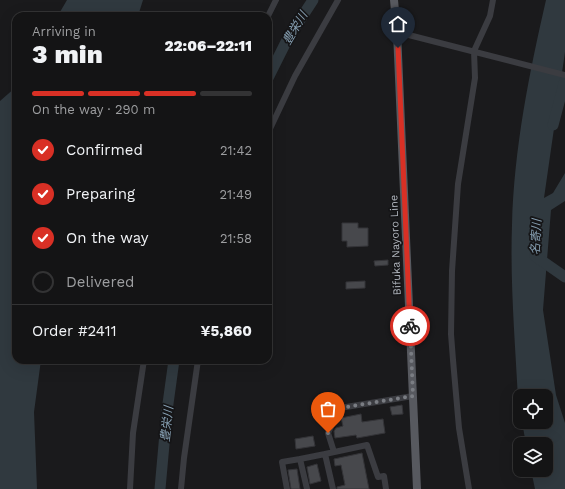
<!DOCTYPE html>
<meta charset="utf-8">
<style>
body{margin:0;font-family:"Work Sans","Noto Sans JP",sans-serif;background:#212122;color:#f1f3f6;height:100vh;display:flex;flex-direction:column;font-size:15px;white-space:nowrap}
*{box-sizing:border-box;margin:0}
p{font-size:13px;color:#9d9ea0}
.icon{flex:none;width:22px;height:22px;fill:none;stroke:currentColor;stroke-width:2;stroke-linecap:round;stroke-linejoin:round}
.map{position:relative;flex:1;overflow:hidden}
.side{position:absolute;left:12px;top:12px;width:260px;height:352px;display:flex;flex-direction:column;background:#141415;border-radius:12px;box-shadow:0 4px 16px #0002,0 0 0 1px #333334}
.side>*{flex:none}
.fabs{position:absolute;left:513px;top:389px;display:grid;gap:8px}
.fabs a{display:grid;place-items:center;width:40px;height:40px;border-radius:8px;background:#141415;box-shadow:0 4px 16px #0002,0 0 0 1px #333334;font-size:20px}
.pin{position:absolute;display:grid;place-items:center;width:34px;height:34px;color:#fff;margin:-41px -17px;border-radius:50% 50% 50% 0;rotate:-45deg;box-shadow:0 0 4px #0007}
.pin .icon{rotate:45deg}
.courier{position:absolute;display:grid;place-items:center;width:40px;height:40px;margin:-20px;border:3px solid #d93025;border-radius:50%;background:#fff;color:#222;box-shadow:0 1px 5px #0007}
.headline em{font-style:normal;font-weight:800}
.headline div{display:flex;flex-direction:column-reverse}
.headline{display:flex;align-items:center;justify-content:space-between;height:68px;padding:0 20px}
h1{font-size:26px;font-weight:800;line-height:30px}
.bar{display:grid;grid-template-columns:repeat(4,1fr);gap:6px 4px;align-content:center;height:48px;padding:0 20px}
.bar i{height:5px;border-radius:3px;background:#333334}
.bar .on{background:#d93025}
.bar p{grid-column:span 4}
.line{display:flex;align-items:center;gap:10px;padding:0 20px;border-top:1px solid #333334}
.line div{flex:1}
ol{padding:0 20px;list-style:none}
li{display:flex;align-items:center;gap:12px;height:44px}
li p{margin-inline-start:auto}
li .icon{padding:4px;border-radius:50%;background:#d93025;color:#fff;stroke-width:4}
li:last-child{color:#9d9ea0}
li i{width:22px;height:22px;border:2px solid #333334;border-radius:50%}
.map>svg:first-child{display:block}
</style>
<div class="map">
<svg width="565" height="489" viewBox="0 0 565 489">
<rect width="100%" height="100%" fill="#1a1a1c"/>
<!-- water -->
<path fill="#30393f" d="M67 0H143L138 16H54L60 12Z
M546 0H565V52L544 198 553 193 565 173V201L551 210 543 310 556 395 565 423V489H535L531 470H546V444H526L522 422H546V396H520V411L518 398C515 340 510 282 512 225 514 149 529 74 546 0Z
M16 87V360H41L34 412 37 489H0V101Z"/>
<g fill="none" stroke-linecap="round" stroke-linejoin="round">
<!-- river -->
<path stroke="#30393f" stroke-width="11" d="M268 78 287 40 313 0
M553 125 565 80
M535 256 565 277
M160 489 167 411 174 360"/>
</g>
<!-- building -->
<path fill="#47484c" stroke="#343438" d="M342 223H358V228H368V246L347 247V241H342Z
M388 260V265L375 266 374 261Z
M365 281V288L346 289V282Z
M402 405 403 414 392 415 390 407Z
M361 414 362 422 383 419 385 433 357 438 356 435 335 438 334 431 336 428 343 426 341 418Z
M313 436 315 446 296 449 295 439Z
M362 453 369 489H337V487L345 485 341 465 335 466 334 459Z
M317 464 321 481 310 484 307 467Z
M297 469 300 489H291L288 470Z"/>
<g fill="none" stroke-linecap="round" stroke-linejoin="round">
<!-- minor -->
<path stroke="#3b3c41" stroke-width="6" d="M268 16 276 0
M397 32 565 75
M268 133 295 76 338 0
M334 452 328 433 340 408 413 396
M130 489 133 433 144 360
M181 489 184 458 198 360
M287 489 282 462 300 459
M307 489 300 459 325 454
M333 489 325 454 367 445 378 477 384 476 386 489
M469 489 459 428 453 360 451 334 452 271 458 184 475 78 474 51 490 16 493 0"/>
<!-- major -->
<path stroke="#57595f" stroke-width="8" d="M394 0 397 32 417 489"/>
</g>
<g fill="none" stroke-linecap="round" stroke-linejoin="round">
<!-- done -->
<path stroke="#7a7d83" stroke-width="4" stroke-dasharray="0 7.2" d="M328 433 340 408 413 396 410 326"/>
<!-- route -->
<path stroke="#d93025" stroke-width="5" d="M398 48 410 326"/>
</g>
<g text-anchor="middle" stroke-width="3.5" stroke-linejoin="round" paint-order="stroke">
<!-- street labels -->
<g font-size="11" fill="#adb2ba" stroke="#151517">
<text transform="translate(395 245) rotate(-92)" y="4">Bifuka Nayoro Line</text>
</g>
<!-- water labels -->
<g font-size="12" font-style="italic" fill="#87a0b3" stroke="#151517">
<text transform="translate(295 28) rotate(-59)" y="4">豊栄川</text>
<text transform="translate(536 237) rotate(-87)" y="4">名寄川</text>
<text transform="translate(167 424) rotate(-84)" y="4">豊栄川</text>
</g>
</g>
</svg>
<div class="fabs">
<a><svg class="icon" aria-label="locate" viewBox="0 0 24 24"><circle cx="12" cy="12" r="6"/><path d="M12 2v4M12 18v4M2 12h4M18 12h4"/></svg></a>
<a><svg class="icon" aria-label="layers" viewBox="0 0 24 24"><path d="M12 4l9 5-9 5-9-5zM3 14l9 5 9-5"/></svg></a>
</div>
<div class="pin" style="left:328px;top:433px;background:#ea580c"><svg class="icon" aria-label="bag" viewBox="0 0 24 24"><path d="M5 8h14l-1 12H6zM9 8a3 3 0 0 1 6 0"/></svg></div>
<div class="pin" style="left:398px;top:48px;background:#1f2937"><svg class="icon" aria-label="home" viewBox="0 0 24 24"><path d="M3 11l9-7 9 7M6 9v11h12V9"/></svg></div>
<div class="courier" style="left:410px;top:326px"><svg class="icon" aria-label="bike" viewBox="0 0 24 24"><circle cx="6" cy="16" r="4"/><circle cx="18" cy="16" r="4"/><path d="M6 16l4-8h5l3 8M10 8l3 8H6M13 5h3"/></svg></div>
<section class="side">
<div class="headline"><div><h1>3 min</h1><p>Arriving in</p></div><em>22:06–22:11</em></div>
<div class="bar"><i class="on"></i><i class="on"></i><i class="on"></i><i></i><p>On the way · 290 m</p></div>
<ol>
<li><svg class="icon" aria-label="check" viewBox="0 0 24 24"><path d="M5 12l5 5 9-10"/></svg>Confirmed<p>21:42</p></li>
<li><svg class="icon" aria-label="check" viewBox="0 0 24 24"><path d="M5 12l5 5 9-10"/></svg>Preparing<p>21:49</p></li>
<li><svg class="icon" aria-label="check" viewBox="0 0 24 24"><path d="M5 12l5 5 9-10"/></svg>On the way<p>21:58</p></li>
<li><i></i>Delivered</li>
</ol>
<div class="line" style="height:52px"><div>Order #2411</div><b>¥5,860</b></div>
</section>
</div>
